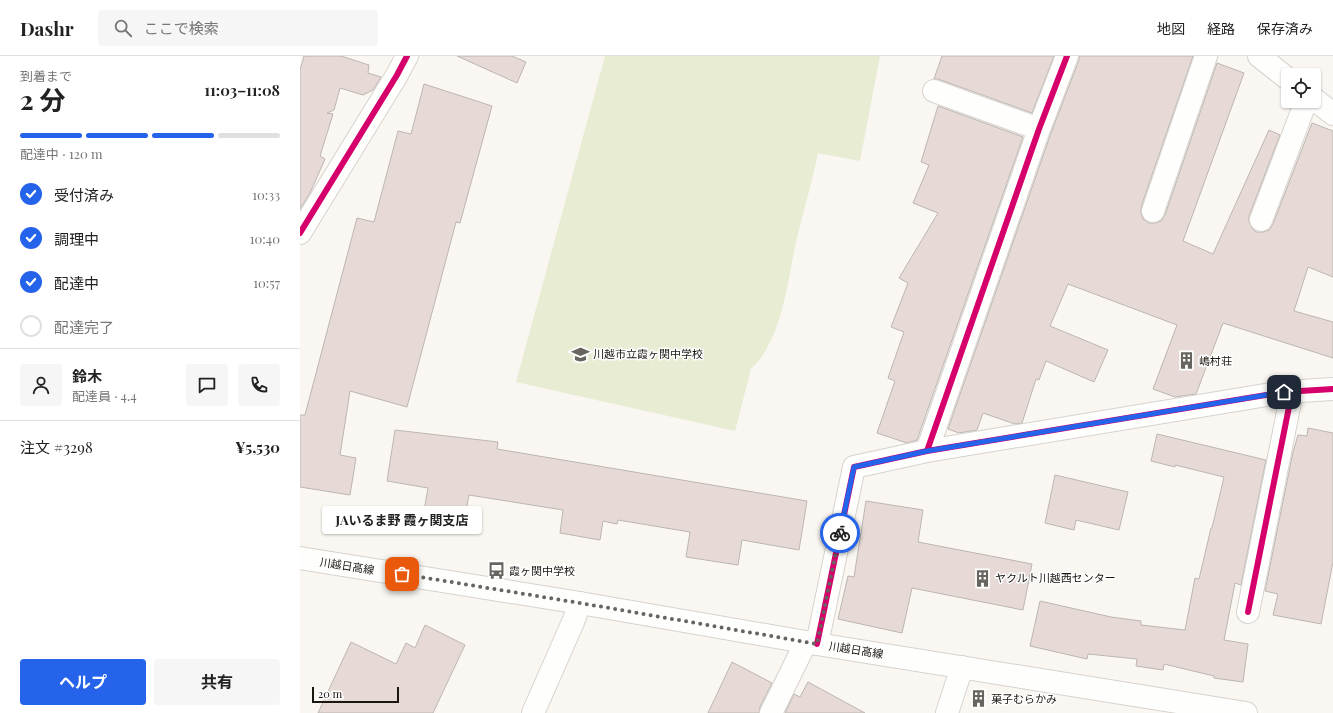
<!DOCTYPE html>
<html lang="ja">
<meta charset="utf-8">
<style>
body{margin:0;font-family:"Playfair Display","Noto Sans JP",serif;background:#f6f6f6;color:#222;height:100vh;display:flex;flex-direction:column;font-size:15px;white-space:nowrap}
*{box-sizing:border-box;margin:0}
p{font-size:13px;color:#767676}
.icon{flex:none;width:22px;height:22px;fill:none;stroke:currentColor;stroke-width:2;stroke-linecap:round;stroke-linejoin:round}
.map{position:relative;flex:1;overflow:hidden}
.sheet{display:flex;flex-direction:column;background:#fff;width:300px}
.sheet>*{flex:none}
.tools{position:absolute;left:981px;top:12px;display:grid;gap:8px}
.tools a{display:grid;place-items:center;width:40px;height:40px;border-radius:4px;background:#fff;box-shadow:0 1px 3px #0004;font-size:20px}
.scale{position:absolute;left:12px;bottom:10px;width:87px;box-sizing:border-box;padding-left:4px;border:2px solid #1a1610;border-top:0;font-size:11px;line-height:14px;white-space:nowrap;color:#1a1610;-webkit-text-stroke:3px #fff;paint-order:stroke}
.pin{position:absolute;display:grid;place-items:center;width:34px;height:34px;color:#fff;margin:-17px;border-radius:8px;box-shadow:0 2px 6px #0006}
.courier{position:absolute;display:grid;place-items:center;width:40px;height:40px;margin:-20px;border:3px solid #2563eb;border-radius:50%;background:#fff;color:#222;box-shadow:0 1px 5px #0007}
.bubble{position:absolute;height:28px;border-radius:4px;background:#fff;box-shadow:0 1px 3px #0004;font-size:13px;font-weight:700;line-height:28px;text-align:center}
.headline em{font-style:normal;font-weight:700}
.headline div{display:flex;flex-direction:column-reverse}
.headline{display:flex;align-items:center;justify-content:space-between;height:68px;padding:0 20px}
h1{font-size:26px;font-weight:700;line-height:30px}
.bar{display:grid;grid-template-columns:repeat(4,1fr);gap:6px 4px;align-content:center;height:48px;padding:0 20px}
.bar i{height:5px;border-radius:3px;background:#e0e0e0}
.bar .active{background:#2563eb}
.bar p{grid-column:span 4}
.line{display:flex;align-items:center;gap:10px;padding:0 20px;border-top:1px solid #e0e0e0}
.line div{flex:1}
.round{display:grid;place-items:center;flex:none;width:42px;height:42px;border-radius:4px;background:#f6f6f6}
ol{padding:0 20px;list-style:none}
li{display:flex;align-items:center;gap:12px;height:44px}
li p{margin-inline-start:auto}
li .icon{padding:4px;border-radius:50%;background:#2563eb;color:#fff;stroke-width:4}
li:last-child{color:#767676}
li i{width:22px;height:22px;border:2px solid #e0e0e0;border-radius:50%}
.action{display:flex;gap:8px;margin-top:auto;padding:8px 20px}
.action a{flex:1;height:46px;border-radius:4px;background:#2563eb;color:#fff;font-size:16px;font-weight:700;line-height:46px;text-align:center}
.action a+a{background:#f6f6f6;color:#222}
header{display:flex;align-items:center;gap:24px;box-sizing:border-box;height:56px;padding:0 20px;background:#fff;border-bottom:1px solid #e0e0e0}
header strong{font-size:19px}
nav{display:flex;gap:22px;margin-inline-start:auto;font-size:14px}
.search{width:280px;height:36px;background:#f6f6f6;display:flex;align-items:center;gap:10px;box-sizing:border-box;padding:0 14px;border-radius:4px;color:#767676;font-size:15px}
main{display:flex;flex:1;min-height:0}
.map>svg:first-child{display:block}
</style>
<header>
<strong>Dashr</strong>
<div class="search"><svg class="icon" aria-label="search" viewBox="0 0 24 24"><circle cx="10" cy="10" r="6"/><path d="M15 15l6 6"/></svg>ここで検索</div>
<nav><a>地図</a><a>経路</a><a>保存済み</a></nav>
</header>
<main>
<section class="sheet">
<div class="headline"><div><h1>2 分</h1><p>到着まで</p></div><em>11:03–11:08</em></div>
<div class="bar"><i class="active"></i><i class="active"></i><i class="active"></i><i></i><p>配達中 · 120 m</p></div>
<ol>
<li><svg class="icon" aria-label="check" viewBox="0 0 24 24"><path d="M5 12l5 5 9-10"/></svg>受付済み<p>10:33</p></li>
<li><svg class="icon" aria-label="check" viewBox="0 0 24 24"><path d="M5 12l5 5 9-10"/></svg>調理中<p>10:40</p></li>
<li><svg class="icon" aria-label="check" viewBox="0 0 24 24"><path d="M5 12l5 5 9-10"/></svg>配達中<p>10:57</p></li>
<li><i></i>配達完了</li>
</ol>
<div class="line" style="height:72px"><a class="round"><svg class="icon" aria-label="person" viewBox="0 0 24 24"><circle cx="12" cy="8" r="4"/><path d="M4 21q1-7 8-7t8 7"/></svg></a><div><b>鈴木</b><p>配達員 · 4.4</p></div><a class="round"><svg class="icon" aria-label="chat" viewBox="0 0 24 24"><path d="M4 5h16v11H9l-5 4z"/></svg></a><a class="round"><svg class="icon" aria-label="phone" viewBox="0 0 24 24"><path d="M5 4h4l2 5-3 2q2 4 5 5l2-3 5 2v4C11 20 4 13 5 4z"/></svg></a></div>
<div class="line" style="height:52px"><div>注文 #3298</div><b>¥5,530</b></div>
<div class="action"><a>ヘルプ</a><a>共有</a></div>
</section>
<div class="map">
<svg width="1033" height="657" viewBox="0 0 1033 657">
<rect width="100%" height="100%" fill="#faf6f1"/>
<!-- pitch -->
<path fill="#e7ecd3" d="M305 0H580L560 105 518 97C512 127 503 156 496 186 487 227 483 282 451 313L435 375 216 326Z"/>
<!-- building -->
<path fill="#e7dad6" stroke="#bbb6b3" d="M4 0H41L69 9 68 17 81 21 73 34 63 39 40 32 34 54 27 57 33 58 20 100 25 103 10 137 0 153V14Z
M157 0H212L226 6 217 27Z
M642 0H754L732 57 638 23H634Z
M779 0H893L841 151V157L843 163 849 167H855L861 165 865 159 917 7 944 17 883 185 913 198 969 74 980 79 949 160V166L952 172 956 176H963L969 174 973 168 1012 67 1033 75V221L1008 211 994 255 1033 266V302L923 267 896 338 875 341 853 333 877 269 768 228 750 270 808 294 794 326 746 305 739 324 736 323 722 367 715 368 683 357 677 374 659 377 648 373 751 77 779 4Z
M124 28 192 50 160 167 156 166 107 351 50 335 40 399 56 402 50 439 0 431V359H5L57 162 74 166 98 75 111 78Z
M638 50 723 81 617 384 607 387 577 377 595 325 588 322 604 276 591 271 608 227 599 222 638 157 613 147 629 109 621 106Z
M1008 372 1033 377V506L1021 568 973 559 978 538 965 535 993 396 998 379 1007 380Z
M95 374 198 386 197 393 507 445 499 494 442 484 438 509 386 501 390 476 318 464 317 468 303 465 300 484 260 477 263 454 169 439 165 461 124 455 128 432 87 425Z
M857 378 966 404 941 529 935 527 924 584 948 588 943 626 914 622V620L864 608 863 614 836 610 837 603 788 598 787 603 730 590 740 545 811 561 841 565V569L885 574 895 522 899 523 911 472H912L924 421 875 409V411L851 405Z
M755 419 828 436 819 474 776 464 774 474 745 467Z
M566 445 623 454 618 486 732 508 723 554 612 532 602 577 538 563 548 520 554 521Z
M125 569 165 589 133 657H18L51 586 96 608 106 587 115 592Z
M432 606 472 627 460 651 459 657H408Z
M508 626 565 657H485L494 638 500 641Z"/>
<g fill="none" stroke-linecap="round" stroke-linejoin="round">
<defs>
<path id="minor" d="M959 0 988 23
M634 35 739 73
M1014 43 1033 58
M853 155 906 0
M961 164 1006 45
M0 177 97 19 107 0
M627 395 739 73 767 0
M948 556 992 336
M517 588 554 411 627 395 984 336 1033 333
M233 657 273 566 280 547
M471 657 506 586
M647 657 662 611"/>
<path id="primary" d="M0 502 280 547 517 588 946 657"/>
</defs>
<!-- minor casing -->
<use href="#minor" stroke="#d7d3ce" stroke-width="24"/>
<!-- primary casing -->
<use href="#primary" stroke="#d7d3ce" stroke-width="24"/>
<!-- minor -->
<use href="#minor" stroke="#fefefd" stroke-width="22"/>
<!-- primary -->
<use href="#primary" stroke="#fefefd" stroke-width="22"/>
<defs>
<path id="cycleway" d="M0 177 97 19 107 0
M627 395 739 73 767 0
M948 556 992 336
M517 588 554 411 627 395 984 336 1033 333"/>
</defs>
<!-- cycleway casing -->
<use href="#cycleway" stroke="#fff" stroke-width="8"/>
<!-- cycleway -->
<use href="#cycleway" stroke="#d6006c" stroke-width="6"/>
</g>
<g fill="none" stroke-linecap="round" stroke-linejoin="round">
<!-- done -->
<path stroke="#68645f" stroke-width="4" stroke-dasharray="0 7.2" d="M102 518 280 547 517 588 540 477"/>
<!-- route -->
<path stroke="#2563eb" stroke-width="5" d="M540 477 554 411 627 395 984 336"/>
</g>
<!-- icons -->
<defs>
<symbol id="school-bare" viewBox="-9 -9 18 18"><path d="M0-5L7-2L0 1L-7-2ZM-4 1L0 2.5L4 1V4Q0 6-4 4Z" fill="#68645f" stroke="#fff" stroke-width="2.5" paint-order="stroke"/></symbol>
<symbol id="building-bare" viewBox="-9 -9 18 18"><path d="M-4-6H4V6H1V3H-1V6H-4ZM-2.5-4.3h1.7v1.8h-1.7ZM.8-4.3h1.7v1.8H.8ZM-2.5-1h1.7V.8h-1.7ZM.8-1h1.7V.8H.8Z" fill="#68645f" stroke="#fff" stroke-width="2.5" paint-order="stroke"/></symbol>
<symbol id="bus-bare" viewBox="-9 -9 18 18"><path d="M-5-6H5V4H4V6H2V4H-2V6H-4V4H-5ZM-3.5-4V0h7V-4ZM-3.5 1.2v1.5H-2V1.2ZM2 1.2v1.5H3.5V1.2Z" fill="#68645f" stroke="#fff" stroke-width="2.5" paint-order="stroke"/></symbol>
</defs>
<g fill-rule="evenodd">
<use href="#school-bare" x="268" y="286" width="25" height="25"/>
<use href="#building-bare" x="874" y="292" width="25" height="25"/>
<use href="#bus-bare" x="184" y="502" width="25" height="25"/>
<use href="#building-bare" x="670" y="510" width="25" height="25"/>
<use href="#building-bare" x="666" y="630" width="25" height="25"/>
</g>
<g text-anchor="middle" stroke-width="3" stroke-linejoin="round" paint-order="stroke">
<!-- poi labels -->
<g font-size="11" fill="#1a1610" stroke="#fff" text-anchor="start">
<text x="293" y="302">川越市立霞ヶ関中学校</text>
<text x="899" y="309">嶋村荘</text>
<text x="209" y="519">霞ヶ関中学校</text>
<text x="695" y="526">ヤクルト川越西センター</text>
<text x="691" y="647">菓子むらかみ</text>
</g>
<!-- street labels -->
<g font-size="11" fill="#1a1610" stroke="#fff">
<text transform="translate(47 510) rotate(9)" y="4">川越日高線</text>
<text transform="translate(556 594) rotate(9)" y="4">川越日高線</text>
</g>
</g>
</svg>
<div class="tools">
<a><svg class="icon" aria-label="locate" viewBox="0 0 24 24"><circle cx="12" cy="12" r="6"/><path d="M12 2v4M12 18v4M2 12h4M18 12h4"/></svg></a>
</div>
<div class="scale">20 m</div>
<div class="pin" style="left:102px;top:518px;background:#ea580c"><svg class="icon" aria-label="bag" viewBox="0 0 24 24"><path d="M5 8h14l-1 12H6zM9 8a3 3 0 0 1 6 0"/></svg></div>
<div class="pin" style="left:984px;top:336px;background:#1f2937"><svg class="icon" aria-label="home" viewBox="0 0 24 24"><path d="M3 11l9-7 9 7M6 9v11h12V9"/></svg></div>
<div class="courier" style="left:540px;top:477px"><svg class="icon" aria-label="bike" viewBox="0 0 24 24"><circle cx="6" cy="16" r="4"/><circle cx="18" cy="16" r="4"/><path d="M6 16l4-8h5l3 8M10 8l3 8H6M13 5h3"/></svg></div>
<div class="bubble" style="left:22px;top:450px;width:160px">JAいるま野 霞ヶ関支店</div>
</div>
</main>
